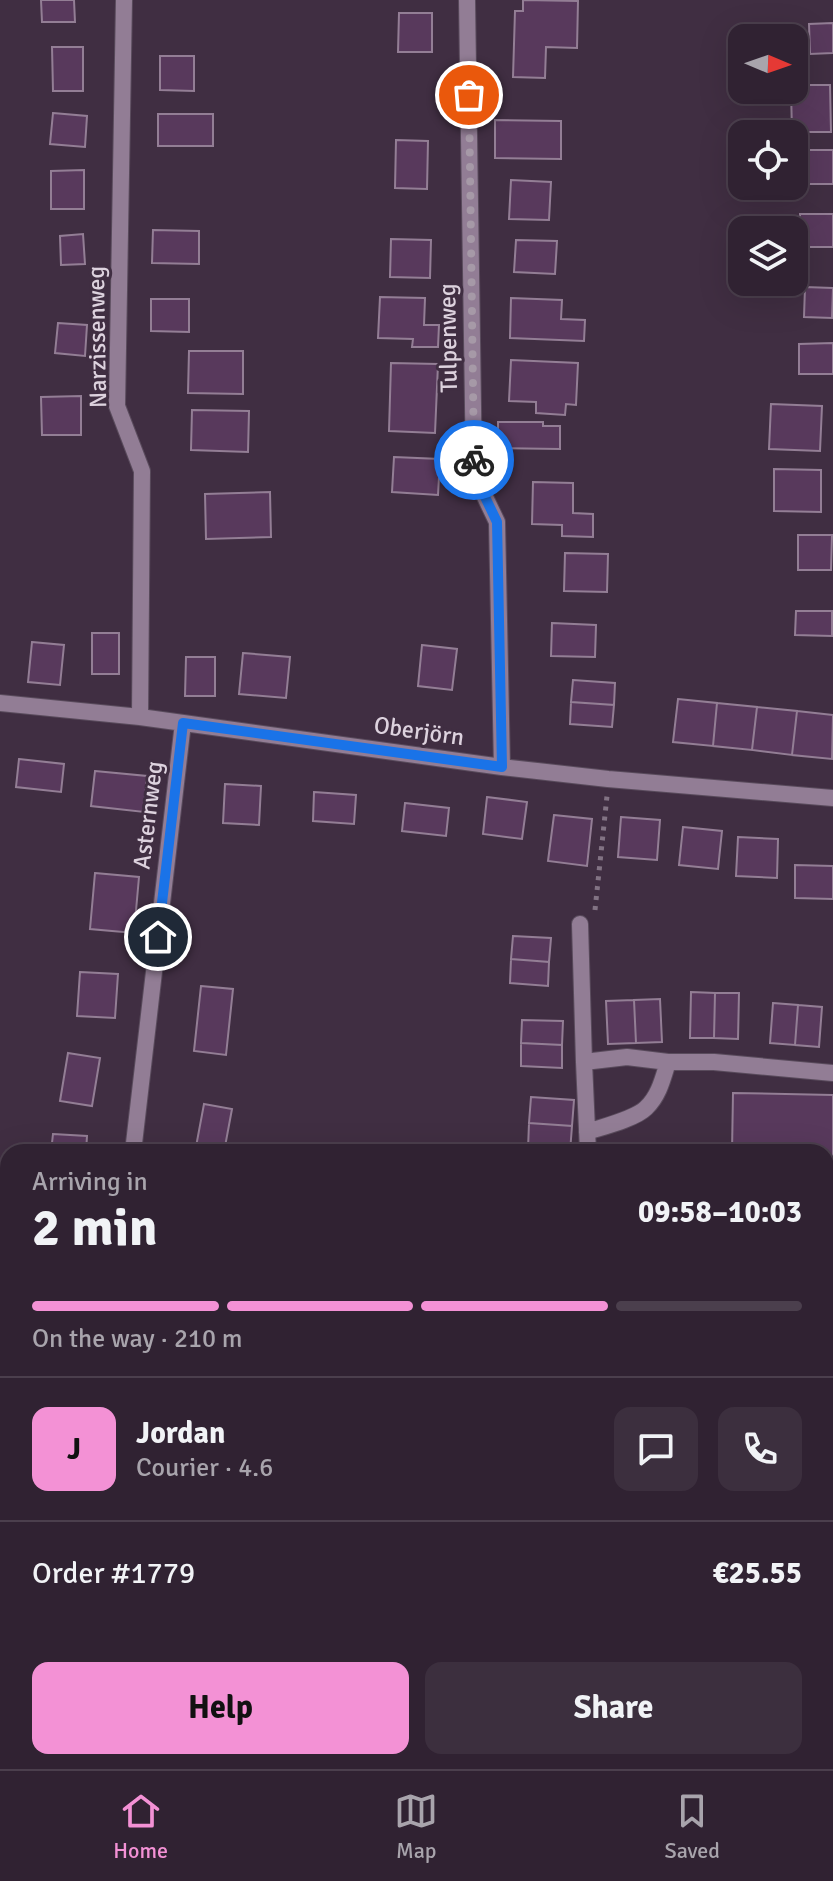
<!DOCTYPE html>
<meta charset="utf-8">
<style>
body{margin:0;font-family:Signika,sans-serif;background:#3c2f3e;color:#f1f3f6;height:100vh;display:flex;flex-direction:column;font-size:30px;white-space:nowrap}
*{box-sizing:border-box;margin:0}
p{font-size:26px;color:#a8a4ac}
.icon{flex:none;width:44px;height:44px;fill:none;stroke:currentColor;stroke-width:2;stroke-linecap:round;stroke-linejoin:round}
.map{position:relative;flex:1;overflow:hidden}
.drawer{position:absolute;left:0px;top:1144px;width:834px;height:626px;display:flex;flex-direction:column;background:#302232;border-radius:24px 24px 0 0;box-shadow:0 8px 32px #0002,0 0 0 2px #4b3f4d}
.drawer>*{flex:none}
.needle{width:52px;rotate:92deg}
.tools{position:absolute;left:728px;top:24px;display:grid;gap:16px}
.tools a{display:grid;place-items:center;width:80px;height:80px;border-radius:16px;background:#302232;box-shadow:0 8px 32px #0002,0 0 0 2px #4b3f4d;font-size:40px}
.pin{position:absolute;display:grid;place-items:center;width:68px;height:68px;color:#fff;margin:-34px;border:4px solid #fff;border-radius:50%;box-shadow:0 2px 8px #0007}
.courier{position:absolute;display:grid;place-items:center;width:80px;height:80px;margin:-40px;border:6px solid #1a73e8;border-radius:50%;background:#fff;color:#222;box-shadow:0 2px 10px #0007}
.head em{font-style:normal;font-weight:800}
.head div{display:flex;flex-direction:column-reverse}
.head{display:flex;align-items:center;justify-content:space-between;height:136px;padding:0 32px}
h1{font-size:52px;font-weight:800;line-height:60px}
.bar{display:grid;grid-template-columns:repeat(4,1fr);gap:12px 8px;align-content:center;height:96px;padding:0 32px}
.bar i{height:10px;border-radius:6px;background:#4b3f4d}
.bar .active{background:#f391d5}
.bar p{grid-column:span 4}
.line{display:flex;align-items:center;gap:20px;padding:0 32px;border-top:2px solid #4b3f4d}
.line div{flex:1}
.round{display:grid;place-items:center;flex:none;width:84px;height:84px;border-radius:16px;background:#3c2f3e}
.cta{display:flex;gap:16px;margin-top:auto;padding:16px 32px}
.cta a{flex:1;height:92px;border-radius:16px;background:#f391d5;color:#111;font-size:32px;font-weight:800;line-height:92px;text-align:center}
.cta a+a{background:#3c2f3e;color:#f1f3f6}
.menu{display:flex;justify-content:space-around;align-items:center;height:112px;border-top:2px solid #4b3f4d;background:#302232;font-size:22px;color:#a8a4ac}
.menu a{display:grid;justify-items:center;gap:4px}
.menu .active{color:#f391d5}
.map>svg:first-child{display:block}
</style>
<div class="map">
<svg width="833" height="1769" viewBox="0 0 833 1769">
<rect width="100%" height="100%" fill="#402e42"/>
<!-- building -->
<path fill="#58395c" stroke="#937e95" stroke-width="2" d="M41 0H74L75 22H42Z
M523 0 578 1 577 48 546 47 545 78 513 77 515 11H523Z
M399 13H432V52H398Z
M833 23V53L810 54 809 24Z
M52 47H83V91H53Z
M160 56H194V91L160 90Z
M794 85H830L831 132H792L791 90H794Z
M53 113 87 116 85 147 50 144Z
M158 114H213V146H158Z
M495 120 561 121V159L495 158Z
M396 140 428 141 427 189 395 188Z
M805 150H833V184H805Z
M84 170V209H51V171Z
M511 180 551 182 549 220 509 219Z
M800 214H833V247H800Z
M153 230 199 231V264L152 263Z
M83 234 85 264 61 265 60 236Z
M391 239 431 240 430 278 390 277Z
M516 240 557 241 555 274 514 272Z
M805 287 833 288 832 318 804 317Z
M380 297 425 298 424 325H439L438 347H412L413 339 378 338Z
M511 298 562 300 561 319 585 320 584 341 510 338Z
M151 299H189V332L151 331Z
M58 323 87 325 85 356 55 353Z
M833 343V374H799V344Z
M189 351H243V394L188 393Z
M511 360 578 363 576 405 566 404 565 415 536 413V402L509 401Z
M391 363 438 364 435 433 389 431Z
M81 396V435H42L41 397Z
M771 404 822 406 820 451 769 449Z
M192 410 249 411 248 452 191 450Z
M498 422H543V426H560V449L498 448Z
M394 457 440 459 438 495 392 492Z
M774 469 821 470V512L774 511Z
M533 482 573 483V513L593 514V537L562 536V525L532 524Z
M270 492 271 537 206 539 205 494Z
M798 535H832L831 570H798Z
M565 553 608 554 607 592 564 591Z
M796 611H832V636L795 635Z
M552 623 596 625 595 657 551 656Z
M92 633H119V674H92Z
M32 642 64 645 60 685 28 682Z
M422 645 457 649 452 690 418 686Z
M243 653 290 657 286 698 239 694Z
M186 657H215V696H185Z
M573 680 615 683 614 705 571 702Z
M678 699 717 703 713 746 673 742Z
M571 702 614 705 612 727 570 724Z
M717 703 757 707 752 750 713 746Z
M757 707 797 711 792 755 752 750Z
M797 711 833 715 832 759 792 755Z
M19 759 64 764 61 792 16 787Z
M95 771 147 776 144 812 91 806Z
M225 784 261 786 259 825 223 823Z
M314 792 356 795 354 824 313 821Z
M487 797 527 802 522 839 483 834Z
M405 803 449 808 446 836 402 831Z
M554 815 592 819 587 866 548 861Z
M621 817 660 820 657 860 618 857Z
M683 827 722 831 718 869 679 865Z
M738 837 778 839 777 878 736 876Z
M795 865 833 866V899L795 898Z
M95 873 139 877 134 933 90 929Z
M513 936 551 938 549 962 511 959Z
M511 959 549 962 548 986 510 983Z
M80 972 118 974 115 1018 77 1016Z
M201 986 233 989 226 1055 194 1051Z
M691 992 715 993 714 1038H690Z
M715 993H739L738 1039 714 1038Z
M660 999 662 1042 636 1043 634 1000Z
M634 1000 636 1043 608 1044 606 1001Z
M773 1003 798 1005 795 1045 770 1043Z
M798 1005 822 1007 819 1047 795 1045Z
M522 1020 563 1021 562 1045 521 1043Z
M521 1043 562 1045V1068L521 1066Z
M68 1053 100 1058 92 1106 60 1101Z
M733 1093 833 1095V1226H826V1152H732Z
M531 1097 574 1100 572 1126 529 1123Z
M204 1104 232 1109 224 1152H195Z
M529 1123 572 1126 570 1152 528 1149Z
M53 1134 87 1136 86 1152H51Z
M826 1306H832L833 1398H826Z
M826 1424H829L828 1513H826Z
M0 1573 8 1574V1643L0 1642Z
M826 1592H831L830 1661H826Z
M517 1762H559L560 1769H517Z
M760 1762H786V1769L760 1768Z
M786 1762H812V1769H786Z"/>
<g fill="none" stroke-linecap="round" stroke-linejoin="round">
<defs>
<path id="minor" d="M124 0 117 406 142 471 140 717
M467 0 474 474 497 522 502 767
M0 703 140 717 502 767 608 779 833 798
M580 924 584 1062
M587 1132C602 1127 635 1119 646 1108 659 1096 663 1078 668 1062
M133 1152 183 723
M588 1152 584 1062 627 1057 668 1062H714L833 1073
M0 1248 8 1250
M0 1689 8 1691
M585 1762 586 1769
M647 1762 650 1769
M36 1769 37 1762"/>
</defs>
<!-- minor casing -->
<use href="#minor" stroke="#594b5c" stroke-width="18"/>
<!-- path -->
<path stroke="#827384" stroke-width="5" stroke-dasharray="4 6" stroke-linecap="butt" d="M595 910 607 796"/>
<!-- minor -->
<use href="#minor" stroke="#927d95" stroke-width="16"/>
</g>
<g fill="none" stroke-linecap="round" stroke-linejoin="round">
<!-- done -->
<path stroke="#a699a7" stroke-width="8" stroke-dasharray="0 14.4" d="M469 95 474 460"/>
<!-- route -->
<path stroke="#1a73e8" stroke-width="10" d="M158 937 183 723 502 767 497 522 474 474V460"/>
</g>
<g text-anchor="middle" stroke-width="6" stroke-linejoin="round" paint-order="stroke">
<!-- street labels -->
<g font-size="24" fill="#ddd2de" stroke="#402e42">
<text transform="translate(97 337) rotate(-91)" y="8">Narzissenweg</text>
<text transform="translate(448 338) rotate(-91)" y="8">Tulpenweg</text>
<text transform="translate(419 731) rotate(8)" y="8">Oberjörn</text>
<text transform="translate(148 815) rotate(-83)" y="8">Asternweg</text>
</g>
</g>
</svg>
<div class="tools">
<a><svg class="needle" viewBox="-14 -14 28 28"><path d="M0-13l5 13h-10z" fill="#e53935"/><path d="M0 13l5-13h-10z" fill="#a8a4ac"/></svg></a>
<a><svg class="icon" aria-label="locate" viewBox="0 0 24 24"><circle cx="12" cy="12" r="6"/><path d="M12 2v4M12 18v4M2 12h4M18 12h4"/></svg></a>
<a><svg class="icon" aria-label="layers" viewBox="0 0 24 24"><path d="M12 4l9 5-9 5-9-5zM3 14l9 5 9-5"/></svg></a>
</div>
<div class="pin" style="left:469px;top:95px;background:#ea580c"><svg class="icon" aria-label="bag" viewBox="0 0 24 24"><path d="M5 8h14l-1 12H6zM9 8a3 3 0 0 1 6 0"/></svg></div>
<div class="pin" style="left:158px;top:937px;background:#1f2937"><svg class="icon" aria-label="home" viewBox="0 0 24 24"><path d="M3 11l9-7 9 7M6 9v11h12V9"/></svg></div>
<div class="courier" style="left:474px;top:460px"><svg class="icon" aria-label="bike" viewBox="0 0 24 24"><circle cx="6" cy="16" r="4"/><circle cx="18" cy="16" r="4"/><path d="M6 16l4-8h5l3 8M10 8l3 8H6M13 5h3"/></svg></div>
<section class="drawer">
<div class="head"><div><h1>2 min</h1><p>Arriving in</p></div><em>09:58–10:03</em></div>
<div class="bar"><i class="active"></i><i class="active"></i><i class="active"></i><i></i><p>On the way · 210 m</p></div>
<div class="line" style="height:144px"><b class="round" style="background:#f391d5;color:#111">J</b><div><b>Jordan</b><p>Courier · 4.6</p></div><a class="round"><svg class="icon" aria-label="chat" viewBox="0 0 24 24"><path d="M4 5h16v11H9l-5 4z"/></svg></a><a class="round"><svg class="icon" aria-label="phone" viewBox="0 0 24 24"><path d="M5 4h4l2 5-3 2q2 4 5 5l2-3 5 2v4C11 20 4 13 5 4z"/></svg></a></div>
<div class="line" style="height:104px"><div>Order #1779</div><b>€25.55</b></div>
<div class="cta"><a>Help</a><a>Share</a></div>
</section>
</div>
<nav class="menu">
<a class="active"><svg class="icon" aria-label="home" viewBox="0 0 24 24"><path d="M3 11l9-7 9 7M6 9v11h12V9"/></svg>Home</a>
<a><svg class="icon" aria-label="map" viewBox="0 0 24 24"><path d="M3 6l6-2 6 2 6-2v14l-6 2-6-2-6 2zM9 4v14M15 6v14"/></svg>Map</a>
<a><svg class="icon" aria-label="saved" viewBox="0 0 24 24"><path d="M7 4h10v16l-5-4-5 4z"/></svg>Saved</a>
</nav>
